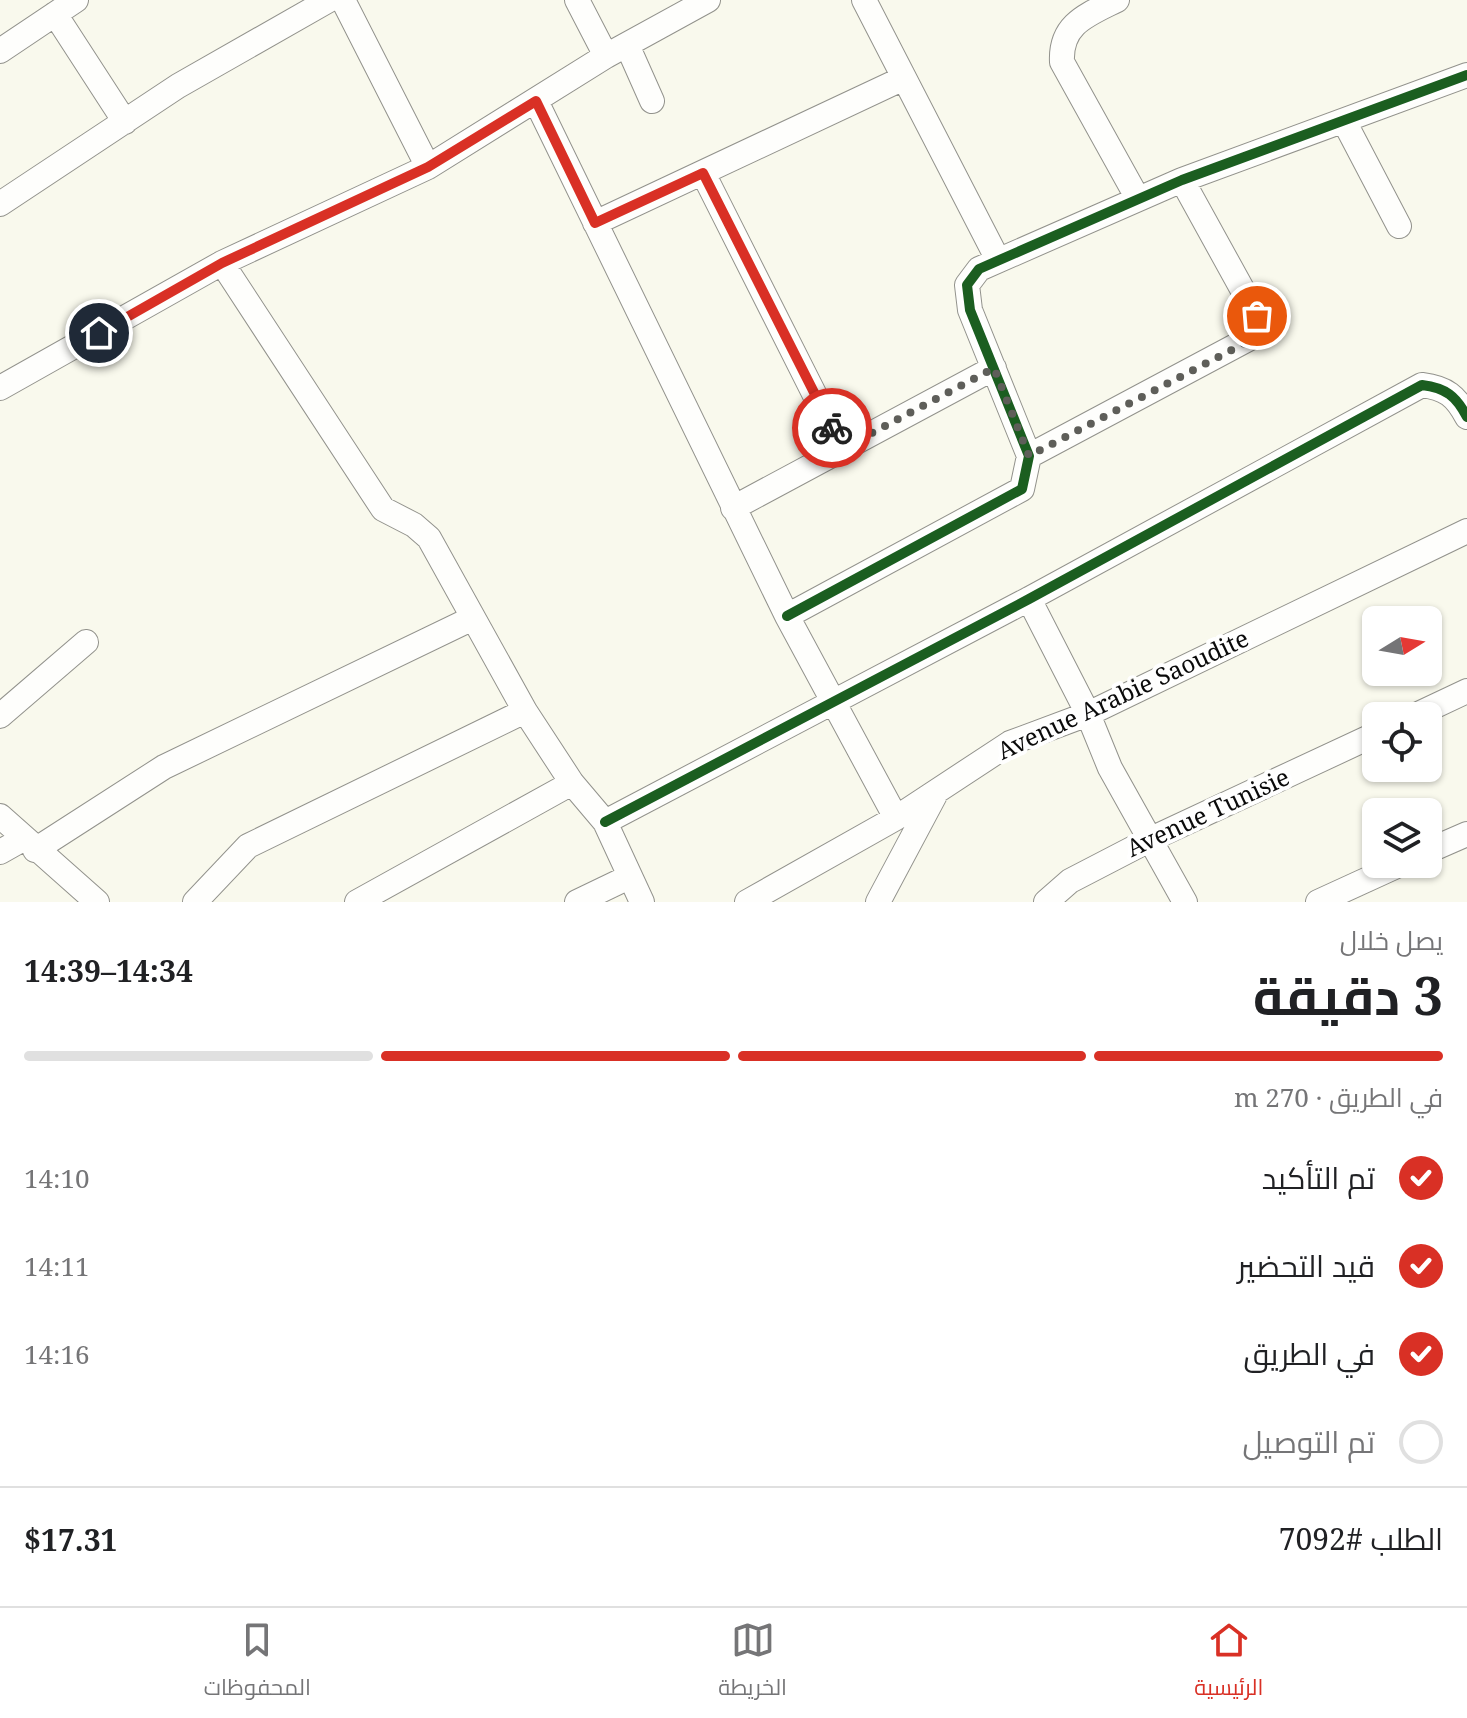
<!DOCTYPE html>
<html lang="ar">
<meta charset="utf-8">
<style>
body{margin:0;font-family:"Noto Serif",Cairo,serif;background:#f6f6f6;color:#202124;direction:rtl;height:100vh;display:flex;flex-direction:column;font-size:30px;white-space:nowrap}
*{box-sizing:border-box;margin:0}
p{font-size:26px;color:#757577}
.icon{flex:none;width:44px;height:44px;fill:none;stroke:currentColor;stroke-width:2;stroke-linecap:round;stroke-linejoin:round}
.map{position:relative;height:902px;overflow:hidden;direction:ltr}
.panel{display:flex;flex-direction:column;background:#fff;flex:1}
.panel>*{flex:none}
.needle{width:52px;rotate:79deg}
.controls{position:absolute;left:1362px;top:606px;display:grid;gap:16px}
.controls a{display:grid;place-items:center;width:80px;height:80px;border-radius:12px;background:#fff;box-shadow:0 2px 6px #0004;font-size:40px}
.pin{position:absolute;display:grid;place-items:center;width:68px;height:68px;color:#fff;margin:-34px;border:4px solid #fff;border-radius:50%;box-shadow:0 2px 8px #0007}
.courier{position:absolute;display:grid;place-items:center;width:80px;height:80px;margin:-40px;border:6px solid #d93025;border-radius:50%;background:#fff;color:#222;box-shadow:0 2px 10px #0007}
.overview em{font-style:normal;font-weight:700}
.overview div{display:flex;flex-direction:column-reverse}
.overview{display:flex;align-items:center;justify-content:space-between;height:136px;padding:0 24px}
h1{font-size:52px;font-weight:700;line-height:60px}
.bar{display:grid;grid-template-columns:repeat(4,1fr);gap:12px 8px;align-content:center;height:96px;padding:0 24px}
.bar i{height:10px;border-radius:6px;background:#e0e0e0}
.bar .current{background:#d93025}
.bar p{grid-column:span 4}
.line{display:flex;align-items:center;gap:20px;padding:0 24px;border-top:2px solid #e0e0e0}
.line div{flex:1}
ol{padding:0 24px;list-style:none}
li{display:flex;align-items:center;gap:24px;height:88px}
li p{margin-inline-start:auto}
li .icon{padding:8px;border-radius:50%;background:#d93025;color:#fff;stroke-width:4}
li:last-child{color:#757577}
li i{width:44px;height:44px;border:4px solid #e0e0e0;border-radius:50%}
.tabs{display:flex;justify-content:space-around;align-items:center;height:112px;border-top:2px solid #e0e0e0;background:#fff;font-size:22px;color:#757577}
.tabs a{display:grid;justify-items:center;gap:4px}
.tabs .current{color:#d93025}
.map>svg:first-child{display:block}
</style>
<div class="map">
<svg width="1467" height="902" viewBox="0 0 1467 902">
<rect width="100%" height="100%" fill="#f9f9ed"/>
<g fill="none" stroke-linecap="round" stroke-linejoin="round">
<defs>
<path id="street" d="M343 0 428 167
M577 0 606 56
M864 0 998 260
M1117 0C1087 15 1060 24 1062 62L1138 199
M55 14 125 122
M628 47 652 101
M0 51 76 0
M536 101 787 616 896 818
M1344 121 1399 226
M703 173 842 449
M0 204 178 86 329 0
M595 223 904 78
M222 263 383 509 414 525 429 538 525 711 572 783 605 822 642 902
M0 388 222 263 428 167 606 56 708 0
M1029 456 1254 336 1257 316 1182 180
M733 508 994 368
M1029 599 1088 714 1110 768 1185 902
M787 616 1022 489 1029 456 970 310 967 285 979 269 1182 180 1467 75
M0 716 86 642
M1414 716 1467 691
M0 816 97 902
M605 822 1029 599 1422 385C1446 388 1456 396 1467 417
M35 850 164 767 473 618
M1428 851 1467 834
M0 852 23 839
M195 902 248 846 525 711
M357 902 572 783
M577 902 629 877
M747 902 896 818 1010 743 1088 714 1467 531
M878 902 935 795
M1046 902 1070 881 1151 839 1376 734
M1318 902 1401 864"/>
</defs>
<!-- street casing -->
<use href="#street" stroke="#92928c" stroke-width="26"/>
<!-- street -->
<use href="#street" stroke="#fefefc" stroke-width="24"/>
<defs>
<path id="cycleway" d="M787 616 1022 489 1029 456 970 310 967 285 979 269 1182 180 1467 75
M605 822 1029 599 1422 385C1446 388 1456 396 1467 417"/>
</defs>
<!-- cycleway casing -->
<use href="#cycleway" stroke="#fff" stroke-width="15"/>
<!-- cycleway -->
<use href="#cycleway" stroke="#1b5e20" stroke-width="10"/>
</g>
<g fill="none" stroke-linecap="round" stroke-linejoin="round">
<!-- done -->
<path stroke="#5e5e59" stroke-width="8" stroke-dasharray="0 14.4" d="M832 428 842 449 994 368 1029 456 1245 343 1254 336 1257 316"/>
<!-- route -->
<path stroke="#d93025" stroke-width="10" d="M99 333 222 263 428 167 536 101 595 223 703 173 832 428"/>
</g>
<g text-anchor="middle" stroke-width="8" stroke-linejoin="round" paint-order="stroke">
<!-- street labels -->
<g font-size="24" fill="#0a0a0a" stroke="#fff">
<text transform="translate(1123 695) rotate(-25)" y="8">Avenue Arabie Saoudite</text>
<text transform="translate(1208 813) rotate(-25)" y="8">Avenue Tunisie</text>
</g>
</g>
</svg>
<div class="controls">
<a><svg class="needle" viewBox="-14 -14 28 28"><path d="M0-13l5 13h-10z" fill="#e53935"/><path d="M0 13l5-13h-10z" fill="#757577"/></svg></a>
<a><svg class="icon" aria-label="locate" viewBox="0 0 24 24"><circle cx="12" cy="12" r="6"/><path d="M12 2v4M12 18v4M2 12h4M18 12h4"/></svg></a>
<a><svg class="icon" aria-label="layers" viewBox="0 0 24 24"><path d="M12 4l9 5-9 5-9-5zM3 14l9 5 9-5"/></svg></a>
</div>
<div class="pin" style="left:1257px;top:316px;background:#ea580c"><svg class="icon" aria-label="bag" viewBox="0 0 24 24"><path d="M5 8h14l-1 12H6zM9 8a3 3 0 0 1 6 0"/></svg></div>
<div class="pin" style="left:99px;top:333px;background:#1f2937"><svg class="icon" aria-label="home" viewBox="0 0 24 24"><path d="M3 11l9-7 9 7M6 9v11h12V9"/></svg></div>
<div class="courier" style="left:832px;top:428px"><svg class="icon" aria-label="bike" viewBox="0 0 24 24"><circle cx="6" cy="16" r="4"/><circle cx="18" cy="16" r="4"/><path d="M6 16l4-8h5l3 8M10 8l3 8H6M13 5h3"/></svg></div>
</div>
<section class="panel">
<div class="overview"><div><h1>3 دقيقة</h1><p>يصل خلال</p></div><em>14:34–14:39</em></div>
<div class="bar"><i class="current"></i><i class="current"></i><i class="current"></i><i></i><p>في الطريق · 270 m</p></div>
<ol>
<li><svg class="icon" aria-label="check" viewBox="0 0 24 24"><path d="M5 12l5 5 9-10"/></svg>تم التأكيد<p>14:10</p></li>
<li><svg class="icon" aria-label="check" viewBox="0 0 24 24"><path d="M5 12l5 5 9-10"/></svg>قيد التحضير<p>14:11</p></li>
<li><svg class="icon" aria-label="check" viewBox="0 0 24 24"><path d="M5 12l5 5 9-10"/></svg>في الطريق<p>14:16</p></li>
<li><i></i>تم التوصيل</li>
</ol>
<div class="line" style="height:104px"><div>الطلب #7092</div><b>$17.31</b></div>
</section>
<nav class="tabs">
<a class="current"><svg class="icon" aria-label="home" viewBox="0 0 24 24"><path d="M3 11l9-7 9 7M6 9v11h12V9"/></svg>الرئيسية</a>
<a><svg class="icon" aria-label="map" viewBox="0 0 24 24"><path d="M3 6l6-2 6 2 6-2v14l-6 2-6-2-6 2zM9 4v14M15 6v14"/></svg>الخريطة</a>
<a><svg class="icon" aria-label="saved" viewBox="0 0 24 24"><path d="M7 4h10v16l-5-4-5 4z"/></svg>المحفوظات</a>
</nav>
